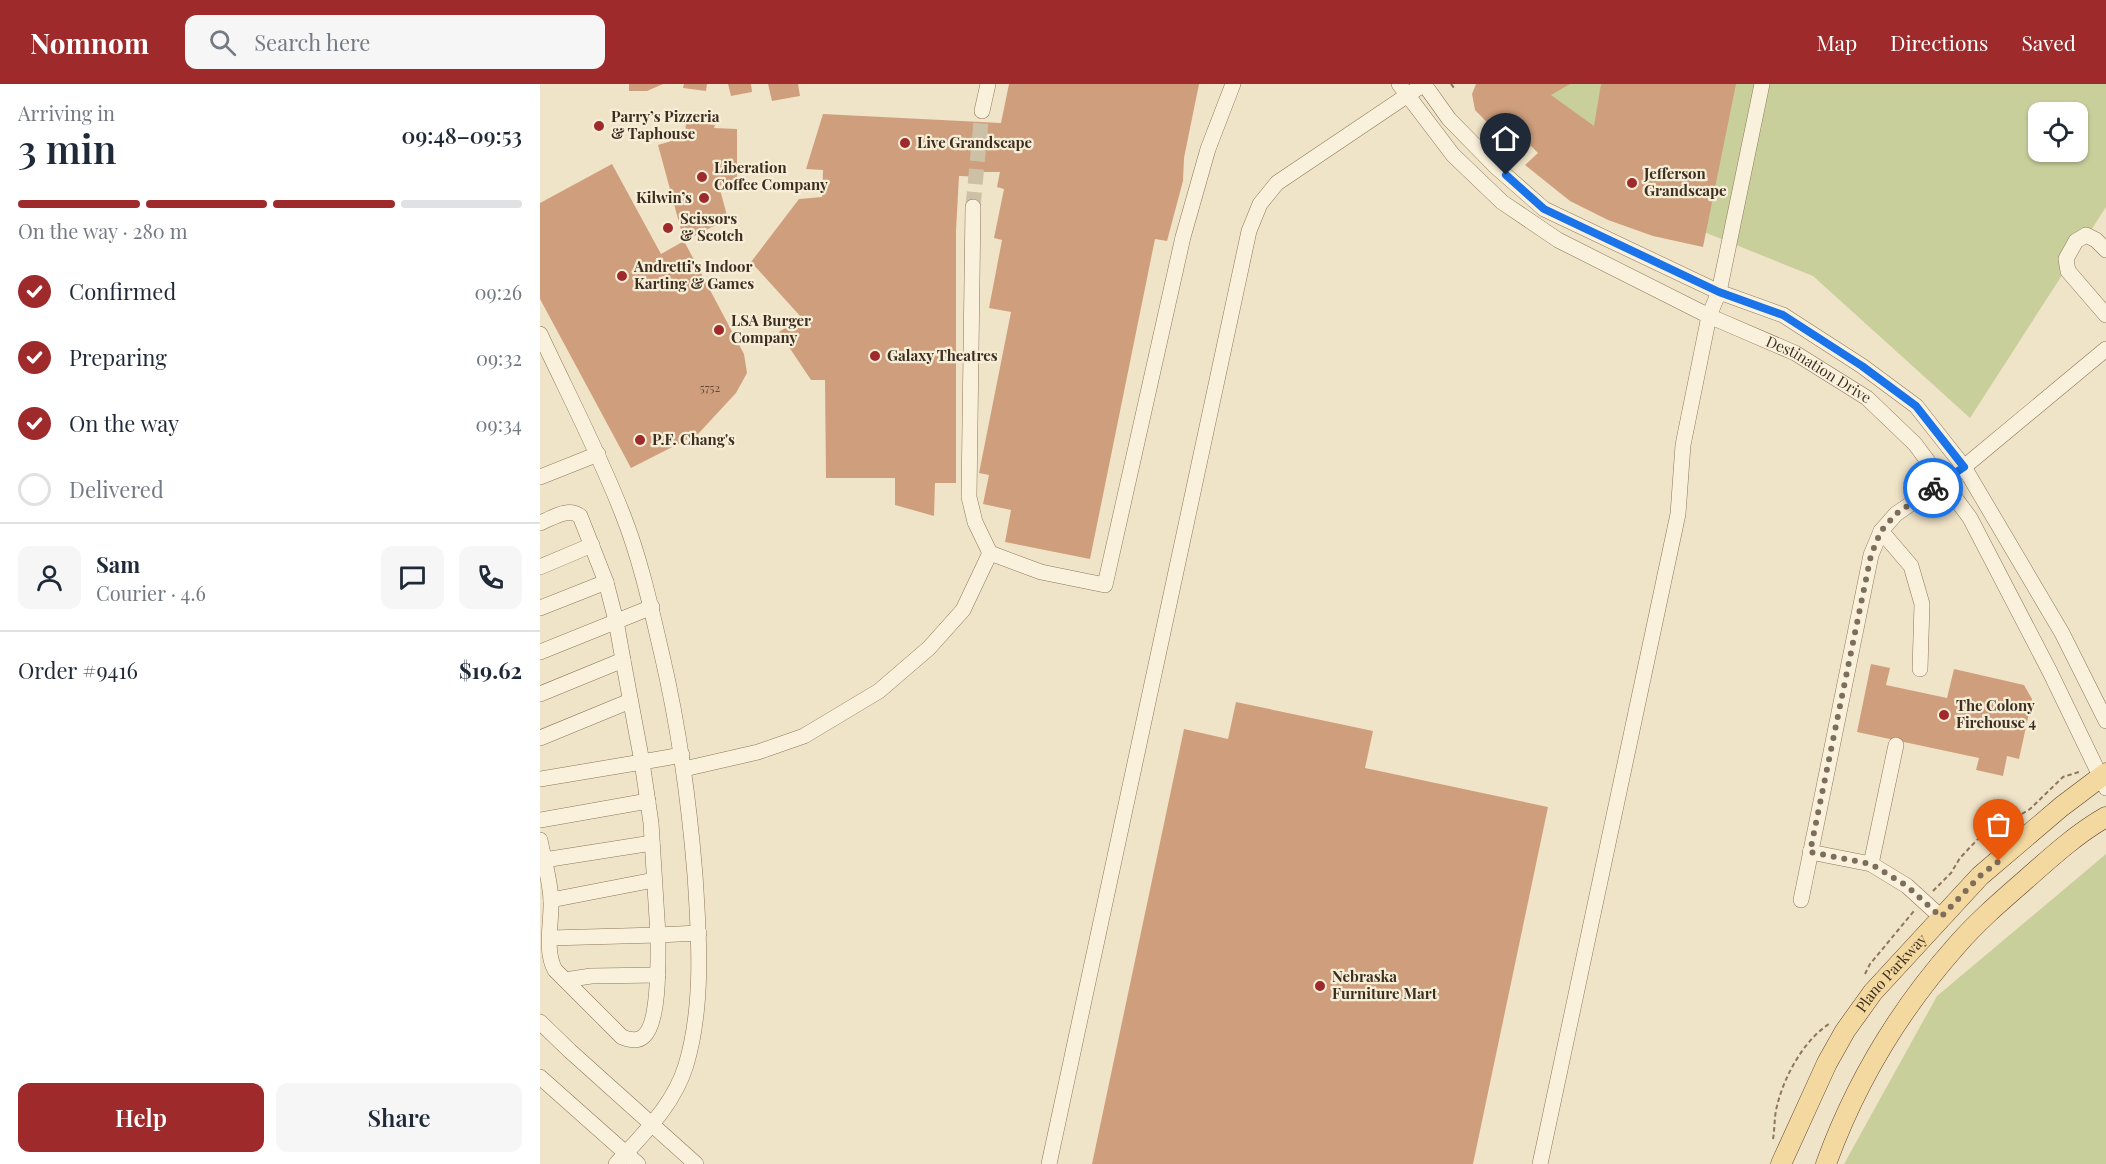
<!DOCTYPE html>
<meta charset="utf-8">
<style>
body{margin:0;font-family:"Playfair Display",serif;background:#f6f6f7;color:#1f2937;height:100vh;display:flex;flex-direction:column;font-size:22px;white-space:nowrap}
*{box-sizing:border-box;margin:0}
p{font-size:20px;color:#747a83}
.icon{flex:none;width:33px;height:33px;fill:none;stroke:currentColor;stroke-width:2;stroke-linecap:round;stroke-linejoin:round}
.map{position:relative;flex:1;overflow:hidden}
.details{display:flex;flex-direction:column;background:#fff;width:540px}
.details>*{flex:none}
.controls{position:absolute;left:1488px;top:18px;display:grid;gap:12px}
.controls a{display:grid;place-items:center;width:60px;height:60px;border-radius:12px;background:#fff;box-shadow:0 2px 4px #0004;font-size:30px}
.pin{position:absolute;display:grid;place-items:center;width:51px;height:51px;color:#fff;margin:-62px -26px;border-radius:50% 50% 50% 0;rotate:-45deg;box-shadow:0 0 6px #0007}
.pin .icon{rotate:45deg}
.courier{position:absolute;display:grid;place-items:center;width:60px;height:60px;margin:-30px;border:4px solid #1a73e8;border-radius:50%;background:#fff;color:#222;box-shadow:0 2px 8px #0007}
.headline em{font-style:normal;font-weight:600}
.headline div{display:flex;flex-direction:column-reverse}
.headline{display:flex;align-items:center;justify-content:space-between;height:102px;padding:0 18px}
h1{font-size:39px;font-weight:600;line-height:45px}
.bar{display:grid;grid-template-columns:repeat(4,1fr);gap:9px 6px;align-content:center;height:72px;padding:0 18px}
.bar i{height:8px;border-radius:4px;background:#e0e1e3}
.bar .selected{background:#9e2a2b}
.bar p{grid-column:span 4}
.line{display:flex;align-items:center;gap:15px;padding:0 18px;border-top:2px solid #e0e1e3}
.line div{flex:1}
.round{display:grid;place-items:center;flex:none;width:63px;height:63px;border-radius:12px;background:#f6f6f7}
ol{padding:0 18px;list-style:none}
li{display:flex;align-items:center;gap:18px;height:66px}
li p{margin-inline-start:auto}
li .icon{padding:6px;border-radius:50%;background:#9e2a2b;color:#fff;stroke-width:4}
li:last-child{color:#747a83}
li i{width:33px;height:33px;border:3px solid #e0e1e3;border-radius:50%}
.cta{display:flex;gap:12px;margin-top:auto;padding:12px 18px}
.cta a{flex:1;height:69px;border-radius:12px;background:#9e2a2b;color:#fff;font-size:24px;font-weight:600;line-height:69px;text-align:center}
.cta a+a{background:#f6f6f7;color:#1f2937}
header{display:flex;align-items:center;gap:36px;box-sizing:border-box;height:84px;padding:0 30px;background:#9e2a2b;color:#fff}
header strong{font-size:28px}
nav{display:flex;gap:33px;margin-inline-start:auto;font-size:21px}
.search{width:420px;height:54px;background:#f6f6f7;display:flex;align-items:center;gap:15px;box-sizing:border-box;padding:0 21px;border-radius:12px;color:#747a83;font-size:22px}
main{display:flex;flex:1;min-height:0}
.map>svg:first-child{display:block}
</style>
<header>
<strong>Nomnom</strong>
<div class="search"><svg class="icon" aria-label="search" viewBox="0 0 24 24"><circle cx="10" cy="10" r="6"/><path d="M15 15l6 6"/></svg>Search here</div>
<nav><a>Map</a><a>Directions</a><a>Saved</a></nav>
</header>
<main>
<section class="details">
<div class="headline"><div><h1>3 min</h1><p>Arriving in</p></div><em>09:48–09:53</em></div>
<div class="bar"><i class="selected"></i><i class="selected"></i><i class="selected"></i><i></i><p>On the way · 280 m</p></div>
<ol>
<li><svg class="icon" aria-label="check" viewBox="0 0 24 24"><path d="M5 12l5 5 9-10"/></svg>Confirmed<p>09:26</p></li>
<li><svg class="icon" aria-label="check" viewBox="0 0 24 24"><path d="M5 12l5 5 9-10"/></svg>Preparing<p>09:32</p></li>
<li><svg class="icon" aria-label="check" viewBox="0 0 24 24"><path d="M5 12l5 5 9-10"/></svg>On the way<p>09:34</p></li>
<li><i></i>Delivered</li>
</ol>
<div class="line" style="height:108px"><a class="round"><svg class="icon" aria-label="person" viewBox="0 0 24 24"><circle cx="12" cy="8" r="4"/><path d="M4 21q1-7 8-7t8 7"/></svg></a><div><b>Sam</b><p>Courier · 4.6</p></div><a class="round"><svg class="icon" aria-label="chat" viewBox="0 0 24 24"><path d="M4 5h16v11H9l-5 4z"/></svg></a><a class="round"><svg class="icon" aria-label="phone" viewBox="0 0 24 24"><path d="M5 4h4l2 5-3 2q2 4 5 5l2-3 5 2v4C11 20 4 13 5 4z"/></svg></a></div>
<div class="line" style="height:78px"><div>Order #9416</div><b>$19.62</b></div>
<div class="cta"><a>Help</a><a>Share</a></div>
</section>
<div class="map">
<svg width="1566" height="1080" viewBox="0 0 1566 1080">
<rect width="100%" height="100%" fill="#f0e4c8"/>
<!-- green -->
<path fill="#c9cf9b" fill-rule="evenodd" d="M950 0H1566V123L1430 334 1273 192 1025 92ZM1498 28H1538V68H1498Z
M1566 770V1080H1304L1397 912Z"/>
<!-- building -->
<path fill="#cf9f7d" d="M89 0H123L107 7H89Z
M144 0H167L166 7 143 4Z
M188 0H211L212 8 191 12Z
M228 0H258L260 12 232 17Z
M469 0H659L644 74 643 97 627 157 615 155 550 475 465 458 471 426 443 420 449 391 439 389 471 228 449 224 462 156 454 154 464 105 457 103 460 88H442V93L419 92 416 147V399H395L394 432 355 421V394H286L285 296H271L239 248 261 233 211 178 259 115 282 113 283 86 266 85 283 30 461 39Z
M936 0H1030L1011 11 1054 42 1061 0H1196L1163 163 1113 152 1068 136 1030 117 985 81 998 69 991 62 980 72 935 26 932 10Z
M146 37 175 41 174 44 197 45V96L179 102 188 135 144 157 204 270 207 289 196 309 158 350 91 384 0 215V119L72 80 121 170 144 157 118 61 145 53Z
M1331 580 1350 584 1346 601 1407 614 1414 585 1484 601 1492 615 1479 675 1467 672 1463 692 1436 686 1439 674 1317 648Z
M696 618 833 647 825 684 1008 723 933 1080H552L644 645 688 655Z"/>
<g fill="none" stroke-linecap="round" stroke-linejoin="round">
<!-- minor-tunnel -->
<path stroke="#ccc0a6" stroke-width="15" stroke-dasharray="15 8" stroke-linecap="butt" d="M433 123 442 27"/>
<defs>
<g id="minor">
<path id="s1" d="M859 0 913 71 962 118 1018 156 1169 232 1255 269 1327 314 1375 360 1430 434 1510 588 1566 704"/>
<path d="M884 0 909 35 955 82 1004 125 1179 208 1243 231 1322 282 1376 322 1424 383 1522 549 1566 637"/>
<path d="M442 27 448 0"/>
<path d="M433 123 429 413 435 438 450 469 501 488 565 501 643 153 668 65 693 0"/>
<path d="M1566 166 1556 156 1546 151 1536 157 1526 175 1528 187 1566 231"/>
<path d="M0 250C28 310 59 369 83 431 101 477 111 524 122 571 139 644 149 717 155 791 159 852 164 921 146 981 134 1021 103 1050 76 1080"/>
<path d="M0 393 58 370"/>
<path d="M0 439C13 434 27 423 40 432L66 498 76 537 83 576 0 610"/>
<path d="M1341 447 1371 482 1382 520 1380 585"/>
<path d="M0 483 52 461"/>
<path d="M0 524 66 498"/>
<path d="M0 568 112 523"/>
<path d="M0 654 90 617"/>
<path d="M144 685 218 668 264 652 339 607 389 564 423 526 450 469"/>
<path d="M0 695 102 678 83 576"/>
<path d="M0 736 108 717"/>
<path d="M0 756C4 776 10 796 11 816 12 838 4 866 15 886L82 953C90 956 98 958 104 952 120 938 118 872 118 851L159 849"/>
<path d="M1270 768 1331 780 1367 802 1401 833"/>
<path d="M4 776 112 759"/>
<path d="M1331 780 1356 661"/>
<path d="M11 816 114 796"/>
<path d="M1261 816 1331 471 1341 447 1356 430 1424 383 1566 265"/>
<path d="M10 854 118 851 111 739 102 678 142 671"/>
<path d="M25 896 51 892 118 891"/>
<path d="M0 938 30 967 156 1080"/>
<path d="M0 993 98 1080"/>
<path d="M509 1080 709 147 720 120 737 99 884 0"/>
<path d="M1000 1080 1138 430 1143 361 1169 232 1179 208 1222 0"/>
</g>
<g id="major">
<path id="s2" d="M1241 1080 1287 979 1305 947 1333 908 1440 792 1521 723 1566 689"/>
<path d="M1286 1080C1315 1000 1360 925 1417 861 1437 838 1460 818 1483 798 1509 775 1536 750 1566 733"/>
</g>
</defs>
<!-- minor casing -->
<use href="#minor" stroke="#8d765c" stroke-width="16"/>
<!-- major casing -->
<use href="#major" stroke="#5b4430" stroke-width="21"/>
<!-- path -->
<path stroke="#8d765c" stroke-width="2" stroke-dasharray="4.5 3" stroke-linecap="butt" d="M911 0 915 5
M1393 807 1411 789 1420 774 1437 756 1459 740 1477 733 1490 725 1523 693 1539 688
M1325 890 1330 880 1374 827
M1233 1055C1235 1044 1234 1033 1237 1022 1244 993 1263 957 1289 940"/>
<!-- minor -->
<use href="#minor" stroke="#faf1dc" stroke-width="15"/>
<!-- major -->
<use href="#major" stroke="#f3d9a0" stroke-width="20"/>
</g>
<g fill="none" stroke-linecap="round" stroke-linejoin="round">
<!-- done -->
<path stroke="#7c6e5b" stroke-width="6" stroke-dasharray="0 10.8" d="M1393 404 1356 430 1341 447 1331 471 1270 768 1331 780 1367 802 1401 833 1440 792 1459 777"/>
<!-- route -->
<path stroke="#1a73e8" stroke-width="8" d="M966 91 1004 125 1179 208 1243 231 1322 282 1376 322 1424 383 1393 404"/>
</g>
<!-- markers -->
<g fill="#9e2a2b" stroke="#f7eed8" stroke-width="2">
<circle cx="59" cy="42" r="6"/>
<circle cx="365" cy="59" r="6"/>
<circle cx="162" cy="93" r="6"/>
<circle cx="1092" cy="99" r="6"/>
<circle cx="164" cy="114" r="6"/>
<circle cx="128" cy="144" r="6"/>
<circle cx="82" cy="192" r="6"/>
<circle cx="179" cy="246" r="6"/>
<circle cx="335" cy="272" r="6"/>
<circle cx="100" cy="356" r="6"/>
<circle cx="1404" cy="631" r="6"/>
<circle cx="780" cy="902" r="6"/>
</g>
<g text-anchor="middle" stroke-width="4.5" stroke-linejoin="round" paint-order="stroke">
<!-- number labels -->
<g font-size="12" fill="#624a37">
<text x="170" y="308">5752</text>
</g>
<!-- poi labels -->
<g font-size="15" font-weight="bold" fill="#3d2e20" stroke="#f7eed8" text-anchor="start">
<text x="71" y="38">Parry’s Pizzeria<tspan x="71" dy="17">&amp; Taphouse</tspan></text>
<text x="377" y="64">Live Grandscape</text>
<text x="174" y="89">Liberation<tspan x="174" dy="17">Coffee Company</tspan></text>
<text x="1104" y="95">Jefferson<tspan x="1104" dy="17">Grandscape</tspan></text>
<text x="152" y="119" text-anchor="end">Kilwin’s</text>
<text x="140" y="140">Scissors<tspan x="140" dy="17">&amp; Scotch</tspan></text>
<text x="94" y="188">Andretti's Indoor<tspan x="94" dy="17">Karting &amp; Games</tspan></text>
<text x="191" y="242">LSA Burger<tspan x="191" dy="17">Company</tspan></text>
<text x="347" y="277">Galaxy Theatres</text>
<text x="112" y="361">P.F. Chang's</text>
<text x="1416" y="627">The Colony<tspan x="1416" dy="17">Firehouse 4</tspan></text>
<text x="792" y="898">Nebraska<tspan x="792" dy="17">Furniture Mart</tspan></text>
</g>
<!-- street labels -->
<g font-size="15" fill="#3d2e20" stroke="#f7eed8">
<text dy="5" stroke="none"><textPath href="#s1" startOffset="516">Destination Drive</textPath></text>
<text dy="5" stroke="none"><textPath href="#s2" startOffset="222">Plano Parkway</textPath></text>
</g>
</g>
</svg>
<div class="controls">
<a><svg class="icon" aria-label="locate" viewBox="0 0 24 24"><circle cx="12" cy="12" r="6"/><path d="M12 2v4M12 18v4M2 12h4M18 12h4"/></svg></a>
</div>
<div class="pin" style="left:1459px;top:777px;background:#ea580c"><svg class="icon" aria-label="bag" viewBox="0 0 24 24"><path d="M5 8h14l-1 12H6zM9 8a3 3 0 0 1 6 0"/></svg></div>
<div class="pin" style="left:966px;top:91px;background:#1f2937"><svg class="icon" aria-label="home" viewBox="0 0 24 24"><path d="M3 11l9-7 9 7M6 9v11h12V9"/></svg></div>
<div class="courier" style="left:1393px;top:404px"><svg class="icon" aria-label="bike" viewBox="0 0 24 24"><circle cx="6" cy="16" r="4"/><circle cx="18" cy="16" r="4"/><path d="M6 16l4-8h5l3 8M10 8l3 8H6M13 5h3"/></svg></div>
</div>
</main>
